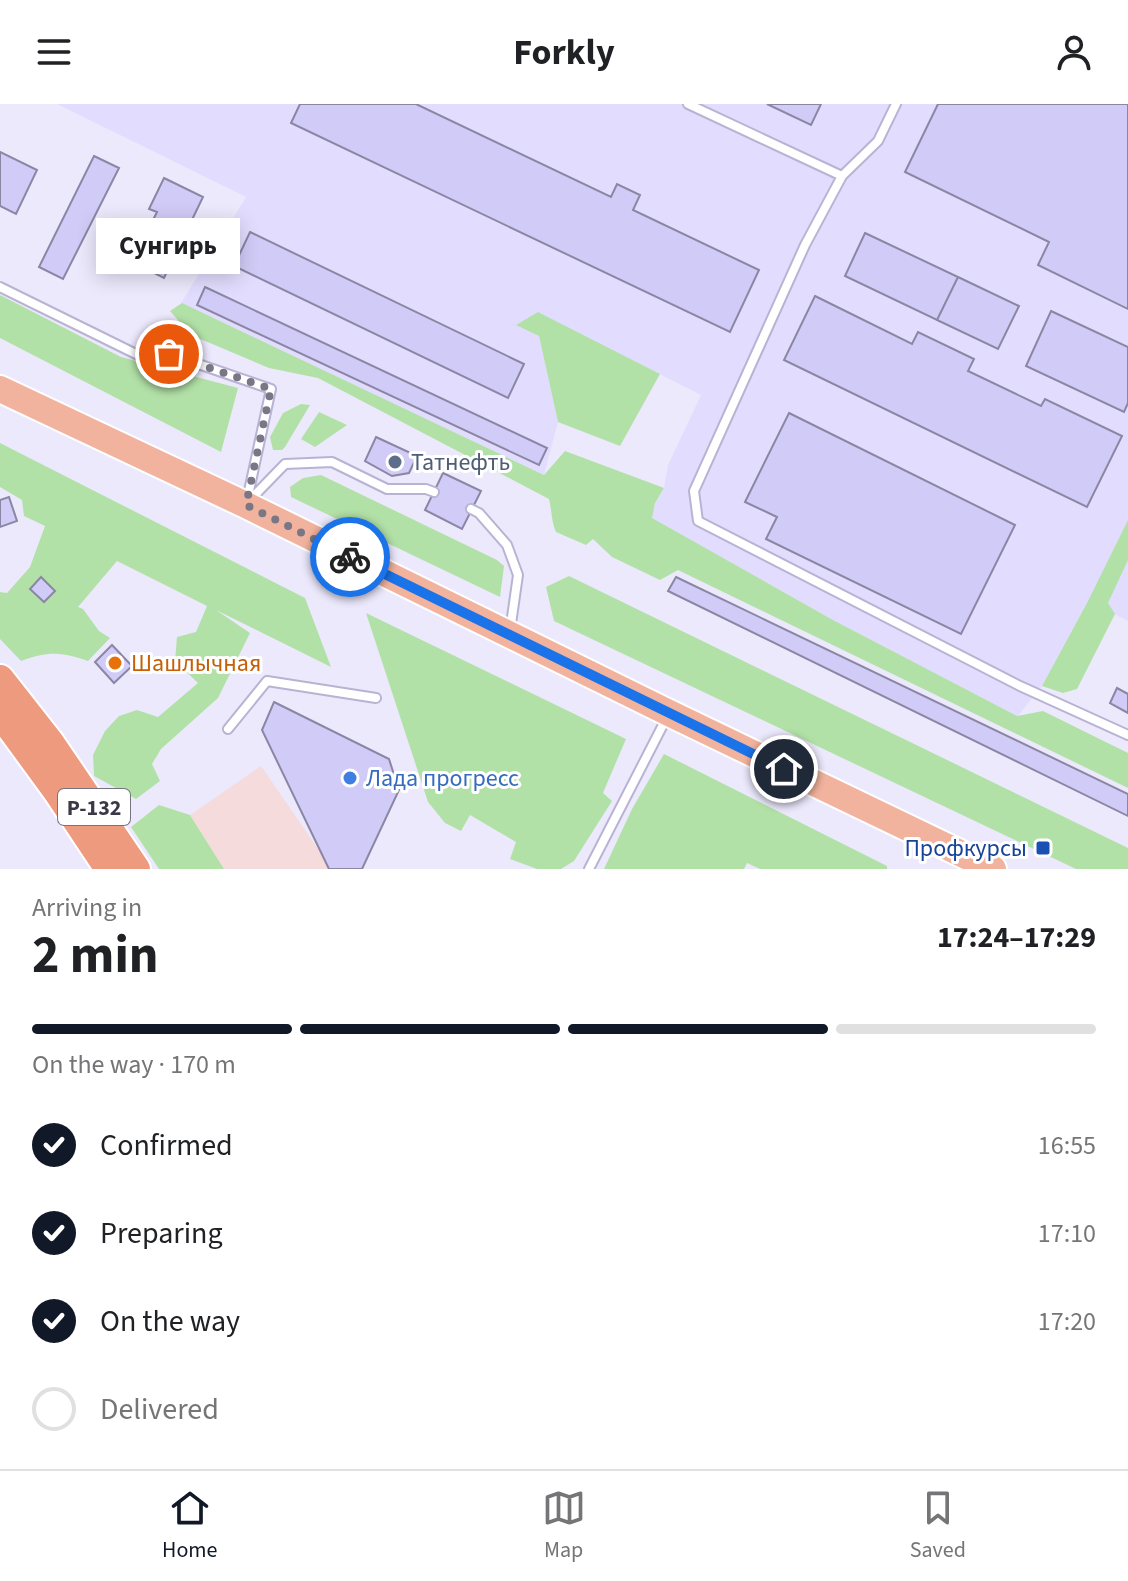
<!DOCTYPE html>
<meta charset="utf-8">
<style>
body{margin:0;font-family:"Source Sans 3",sans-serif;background:#f2f2f2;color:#202124;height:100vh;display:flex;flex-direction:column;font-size:30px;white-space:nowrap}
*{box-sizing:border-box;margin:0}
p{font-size:26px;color:#757577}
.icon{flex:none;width:44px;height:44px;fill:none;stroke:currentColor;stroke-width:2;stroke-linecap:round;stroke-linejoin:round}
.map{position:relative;height:765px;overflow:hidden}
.sheet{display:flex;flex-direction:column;background:#fff;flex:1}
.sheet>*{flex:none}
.pin{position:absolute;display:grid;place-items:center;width:68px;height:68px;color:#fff;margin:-34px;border:4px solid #fff;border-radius:50%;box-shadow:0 2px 8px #0007}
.courier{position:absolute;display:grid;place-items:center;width:80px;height:80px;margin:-40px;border:6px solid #1a73e8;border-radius:50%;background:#fff;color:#222;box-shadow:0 2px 10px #0007}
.bubble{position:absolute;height:56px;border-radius:0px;background:#fff;box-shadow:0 4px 20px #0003;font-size:26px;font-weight:700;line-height:56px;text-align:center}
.headline em{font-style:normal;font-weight:700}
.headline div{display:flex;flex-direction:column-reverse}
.headline{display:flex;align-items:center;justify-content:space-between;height:136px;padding:0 32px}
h1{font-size:52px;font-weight:700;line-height:60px}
.bar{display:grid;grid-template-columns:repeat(4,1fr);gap:12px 8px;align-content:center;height:96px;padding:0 32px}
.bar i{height:10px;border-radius:6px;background:#e0e0e0}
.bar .current{background:#111827}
.bar p{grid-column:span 4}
ol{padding:0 32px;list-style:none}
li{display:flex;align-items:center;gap:24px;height:88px}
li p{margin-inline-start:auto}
li .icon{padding:8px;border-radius:50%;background:#111827;color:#fff;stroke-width:4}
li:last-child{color:#757577}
li i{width:44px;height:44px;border:4px solid #e0e0e0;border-radius:50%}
header{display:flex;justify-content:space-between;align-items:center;height:104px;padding:0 32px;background:#fff;font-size:36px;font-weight:700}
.menu{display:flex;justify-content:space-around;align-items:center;height:112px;border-top:2px solid #e0e0e0;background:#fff;font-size:22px;color:#757577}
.menu a{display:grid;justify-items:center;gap:4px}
.menu .current{color:#111827}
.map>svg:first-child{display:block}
</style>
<header><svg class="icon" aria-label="menu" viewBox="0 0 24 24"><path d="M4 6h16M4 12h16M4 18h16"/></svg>Forkly<svg class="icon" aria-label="person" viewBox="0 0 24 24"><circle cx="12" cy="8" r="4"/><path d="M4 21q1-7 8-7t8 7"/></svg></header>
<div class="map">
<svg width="1128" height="765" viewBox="0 0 1128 765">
<rect width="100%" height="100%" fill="#ece9fd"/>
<!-- commercial -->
<path fill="#f6dbdc" d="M261 662 332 765H224L190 711Z"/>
<!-- built -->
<path fill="#e2ddfe" d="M57 0H1128V517L1088 497 1042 582 1017 613 833 516 651 414 655 399 664 384 668 361 701 291 537 208 539 232 558 318 544 371 181 199 246 93Z"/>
<!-- green -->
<path fill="#b2e1a7" d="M0 191 121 253 238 284 221 348 0 234Z
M182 199 544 371 565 347 664 384 655 399 652 414 833 516 1017 612 1043 607 1128 649V684L678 466 660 476 612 453 593 435 586 441 556 428C551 416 552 407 549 395L318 274 269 264 191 231 170 207Z
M538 208 660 270 620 342 558 318 539 232 516 221Z
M301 300 310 301 285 343 282 346H273L270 333 283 309Z
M319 308 347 321 315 343 301 335Z
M0 339 305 494 331 563 216 506 250 529 218 594 161 645 152 660 160 677 136 695 94 672 93 651 105 627 119 612 137 606 158 613 198 579 175 557 177 533 196 528 207 502 117 457 78 503 83 505 99 527 110 534 88 557C60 548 49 547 21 557L0 535V488L7 489 30 463 45 422 24 412 22 396 0 383Z
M321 371 497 456 504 462 500 493 291 393 290 383 303 374Z
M1128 416V456L1108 499 1115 510 1077 585 1063 589 1042 582 1088 497Z
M569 472 1128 744V765H1076L554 517 546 483Z
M366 509 626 635 603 689 612 697 574 757 561 765H537L510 755 516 738 470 711 461 727 445 719 428 698Z
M664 650 887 762V765H760L747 759 744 765H604L632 705Z
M159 701 190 711 224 765H159L131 723Z"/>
<!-- building -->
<path fill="#d1cbf7" stroke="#8a86a3" stroke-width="2" d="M300 0H416L611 93 617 80 640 91 633 106 759 166 730 228 291 19Z
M767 0H821L811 21Z
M938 0H1128V205L1038 161 1049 138 905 68Z
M0 48 37 66 16 110 0 102Z
M94 52 119 64 63 175 39 163Z
M164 74 203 93 164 174 132 158 157 108 149 105Z
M250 128 524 260 508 294 234 162Z
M865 129 958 173 937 216 845 172Z
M958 173 1019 202 998 245 937 216Z
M205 183 547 344 539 361 197 201Z
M815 192 912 240 918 228 974 255 968 267 1041 302 1045 295 1122 332 1087 403 784 256Z
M1051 207 1128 243V299L1124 308 1026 262Z
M789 309 1015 421 961 530 766 435 777 413 745 398Z
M376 333 417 352 409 369 392 372 365 357Z
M443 369 481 387 462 425 425 406Z
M9 393 17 417 0 423V396Z
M41 473 55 487 44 498 30 485Z
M676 473 1128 690V712L668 487Z
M112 541 132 562 114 579 95 558Z
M1117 584 1128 590V609L1110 599Z
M274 598 389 655 399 686 362 765H329L262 626Z"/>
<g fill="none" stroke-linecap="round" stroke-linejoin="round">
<defs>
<path id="service" d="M688 0 842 72
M896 0 878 37 842 72 805 141 694 387 698 417 1020 582 1128 631
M0 183 140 252 169 250 271 285 247 396
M249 397 285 360 332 358 387 385H426L434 388
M471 405 479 409 507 441 518 471 510 527
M228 625 267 577 376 594
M589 765 667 613"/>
<path id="primary" d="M0 285 246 401 669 609 993 765"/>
<path id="trunk" d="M0 575 51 640 136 765
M0 609 57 687 109 765"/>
</defs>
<!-- service casing -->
<use href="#service" stroke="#b8b3d3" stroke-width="12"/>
<!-- primary casing -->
<use href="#primary" stroke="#fff" stroke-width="30"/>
<!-- trunk casing -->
<use href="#trunk" stroke="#fff" stroke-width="32"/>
<!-- service -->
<use href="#service" stroke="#fff" stroke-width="8"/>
<!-- primary -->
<use href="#primary" stroke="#f2b39e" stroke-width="26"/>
<!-- trunk -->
<use href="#trunk" stroke="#ee9a7e" stroke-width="28"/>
</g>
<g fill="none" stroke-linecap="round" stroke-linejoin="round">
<!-- done -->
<path stroke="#797786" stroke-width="8" stroke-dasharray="0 14.4" d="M169 250 271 285 246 401 350 453"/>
<!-- route -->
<path stroke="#1a73e8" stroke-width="10" d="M350 453 784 665"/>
</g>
<!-- markers -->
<circle fill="#5c6f8a" stroke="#fff" stroke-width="3" cx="395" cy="358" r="8"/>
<circle fill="#e8710a" stroke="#fff" stroke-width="3" cx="115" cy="559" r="8"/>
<circle fill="#3f7fe0" stroke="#fff" stroke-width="3" cx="350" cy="674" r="8"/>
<rect fill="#1a4fb4" stroke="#fff" stroke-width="3" x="1035" y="736" width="16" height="16" rx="4"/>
<g text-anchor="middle" stroke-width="6" stroke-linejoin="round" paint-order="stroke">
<!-- shield labels -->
<rect fill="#fff" stroke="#76747e" stroke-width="2" x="58" y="685" width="72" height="36" rx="6"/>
<g font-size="22" font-weight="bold" fill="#3b3946">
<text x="94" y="711">Р-132</text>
</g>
<!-- service labels -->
<g font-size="24" fill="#4e5e75" stroke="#fff" text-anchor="start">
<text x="411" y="366">Татнефть</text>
</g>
<!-- food labels -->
<g font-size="24" fill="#c56008" stroke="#fff" text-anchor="start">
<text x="131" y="567">Шашлычная</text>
</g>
<!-- shop labels -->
<g font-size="24" fill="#366cbe" stroke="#fff" text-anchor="start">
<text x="366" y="682">Лада прогресс</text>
</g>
<!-- transit labels -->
<g font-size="24" fill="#164399" stroke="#fff" text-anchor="end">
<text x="1027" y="752">Профкурсы</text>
</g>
</g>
</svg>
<div class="pin" style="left:169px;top:250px;background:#ea580c"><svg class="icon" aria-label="bag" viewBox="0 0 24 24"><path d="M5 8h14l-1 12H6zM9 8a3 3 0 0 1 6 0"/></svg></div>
<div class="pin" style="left:784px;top:665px;background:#1f2937"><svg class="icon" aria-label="home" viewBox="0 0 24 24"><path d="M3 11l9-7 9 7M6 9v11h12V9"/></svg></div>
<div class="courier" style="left:350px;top:453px"><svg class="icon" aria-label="bike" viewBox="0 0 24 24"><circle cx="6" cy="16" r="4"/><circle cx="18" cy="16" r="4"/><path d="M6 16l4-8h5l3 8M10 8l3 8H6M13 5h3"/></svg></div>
<div class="bubble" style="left:96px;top:114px;width:144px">Сунгирь</div>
</div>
<section class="sheet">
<div class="headline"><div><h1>2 min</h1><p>Arriving in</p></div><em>17:24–17:29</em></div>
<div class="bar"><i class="current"></i><i class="current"></i><i class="current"></i><i></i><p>On the way · 170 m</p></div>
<ol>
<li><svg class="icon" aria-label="check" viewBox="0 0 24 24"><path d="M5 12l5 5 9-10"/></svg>Confirmed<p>16:55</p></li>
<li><svg class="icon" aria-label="check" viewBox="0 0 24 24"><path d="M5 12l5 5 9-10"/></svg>Preparing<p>17:10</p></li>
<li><svg class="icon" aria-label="check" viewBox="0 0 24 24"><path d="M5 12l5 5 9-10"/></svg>On the way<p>17:20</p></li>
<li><i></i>Delivered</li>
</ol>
</section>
<nav class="menu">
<a class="current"><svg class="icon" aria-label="home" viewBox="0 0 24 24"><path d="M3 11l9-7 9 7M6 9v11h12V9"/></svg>Home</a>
<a><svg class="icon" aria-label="map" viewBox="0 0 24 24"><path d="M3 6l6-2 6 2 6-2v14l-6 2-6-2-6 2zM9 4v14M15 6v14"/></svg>Map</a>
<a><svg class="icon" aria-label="saved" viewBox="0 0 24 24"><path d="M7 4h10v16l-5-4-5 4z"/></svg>Saved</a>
</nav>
